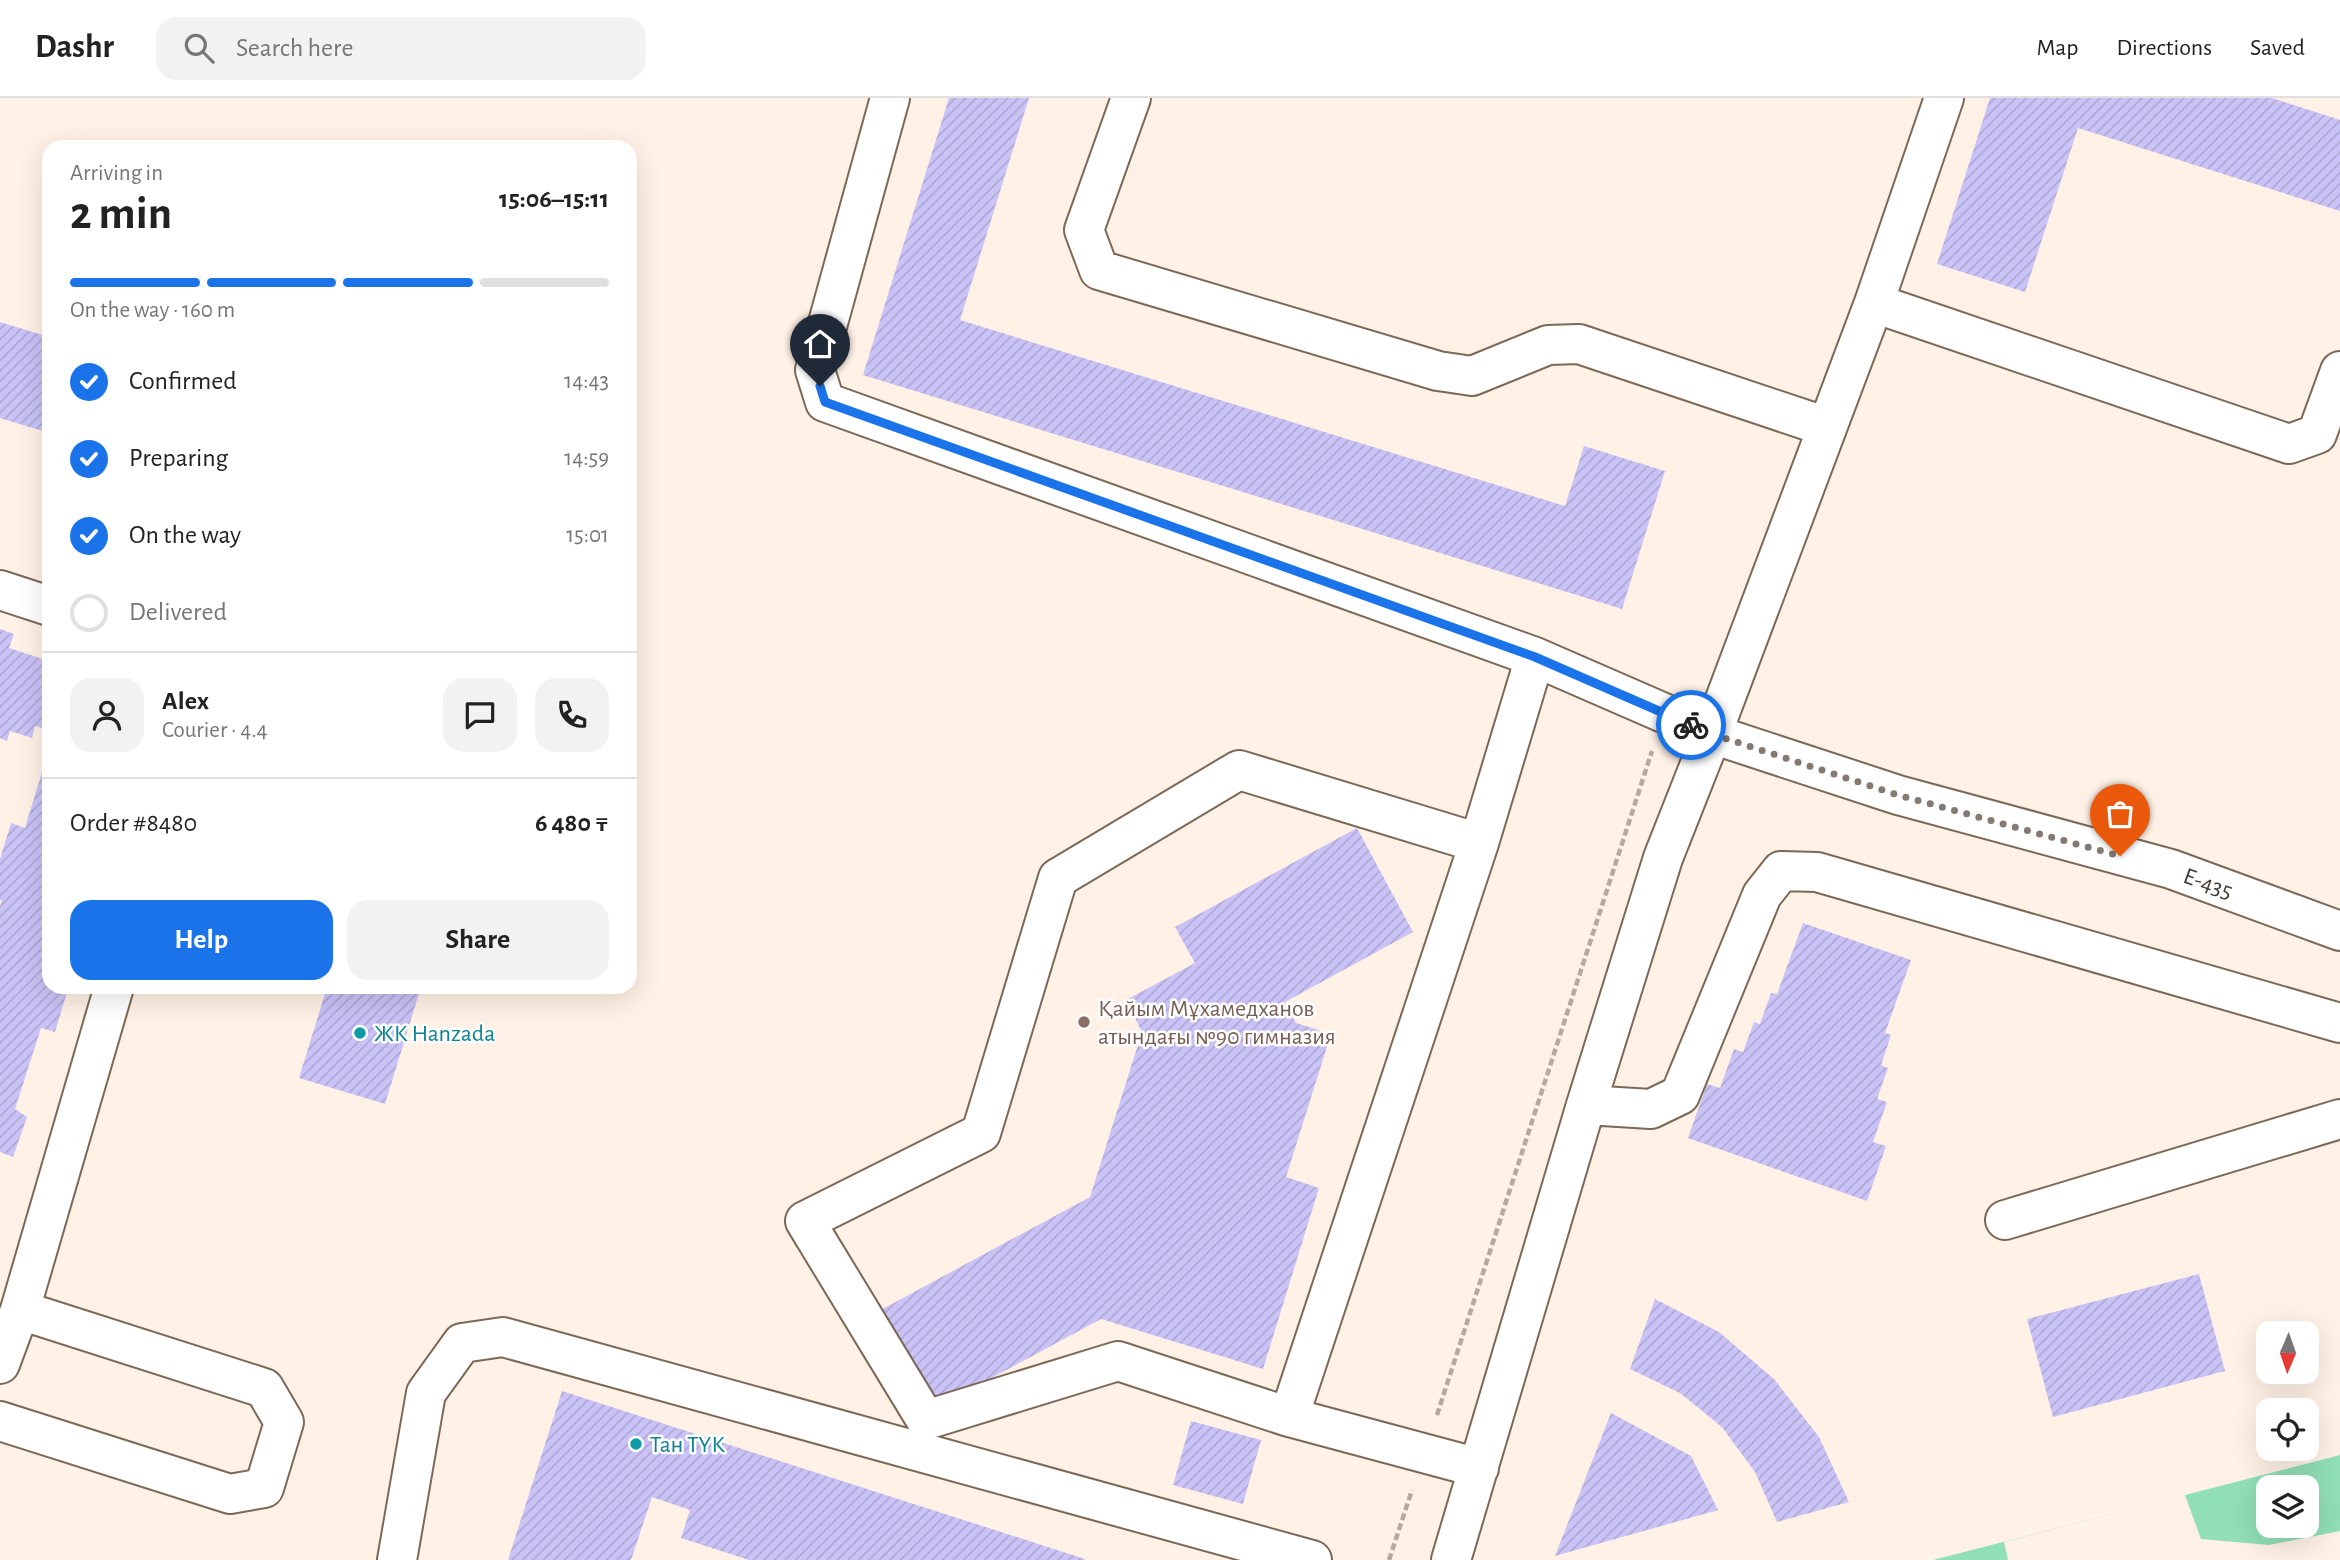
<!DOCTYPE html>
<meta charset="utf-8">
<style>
body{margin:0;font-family:"Alegreya Sans",sans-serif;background:#f2f2f2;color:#222;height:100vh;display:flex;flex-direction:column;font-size:26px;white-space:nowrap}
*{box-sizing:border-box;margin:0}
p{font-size:23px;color:#767676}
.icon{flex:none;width:38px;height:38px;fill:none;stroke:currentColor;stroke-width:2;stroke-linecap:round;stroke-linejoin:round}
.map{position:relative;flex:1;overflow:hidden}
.drawer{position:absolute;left:42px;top:42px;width:595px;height:854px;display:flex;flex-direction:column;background:#fff;border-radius:21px;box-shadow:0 7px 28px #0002}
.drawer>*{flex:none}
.needle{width:46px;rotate:182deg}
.controls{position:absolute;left:2256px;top:1223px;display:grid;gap:14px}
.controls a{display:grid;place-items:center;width:63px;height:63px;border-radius:14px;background:#fff;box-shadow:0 7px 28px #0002;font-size:35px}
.pin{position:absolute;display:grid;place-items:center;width:60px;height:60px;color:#fff;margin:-72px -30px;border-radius:50% 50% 50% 0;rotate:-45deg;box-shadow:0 0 7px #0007}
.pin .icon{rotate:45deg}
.courier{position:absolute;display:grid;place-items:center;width:70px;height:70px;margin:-35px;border:5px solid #1a73e8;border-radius:50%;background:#fff;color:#222;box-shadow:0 2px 9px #0007}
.headline em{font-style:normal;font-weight:700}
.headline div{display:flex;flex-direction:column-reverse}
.headline{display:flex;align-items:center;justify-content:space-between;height:119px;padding:0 28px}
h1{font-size:46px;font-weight:700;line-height:52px}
.bar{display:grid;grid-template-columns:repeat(4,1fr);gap:10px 7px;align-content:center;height:84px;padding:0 28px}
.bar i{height:9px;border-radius:5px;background:#e0e0e0}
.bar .selected{background:#1a73e8}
.bar p{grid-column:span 4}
.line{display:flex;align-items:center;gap:18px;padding:0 28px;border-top:2px solid #e0e0e0}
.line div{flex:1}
.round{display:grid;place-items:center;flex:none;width:74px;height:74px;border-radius:21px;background:#f2f2f2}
ol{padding:0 28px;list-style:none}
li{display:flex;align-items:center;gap:21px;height:77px}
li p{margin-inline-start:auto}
li .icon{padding:7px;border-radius:50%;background:#1a73e8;color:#fff;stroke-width:4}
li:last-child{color:#767676}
li i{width:38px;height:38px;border:4px solid #e0e0e0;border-radius:50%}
.button{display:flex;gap:14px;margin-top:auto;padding:14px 28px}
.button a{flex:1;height:80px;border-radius:21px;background:#1a73e8;color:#fff;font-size:28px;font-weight:700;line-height:80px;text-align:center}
.button a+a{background:#f2f2f2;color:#222}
header{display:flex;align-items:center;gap:42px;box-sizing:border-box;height:98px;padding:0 35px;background:#fff;border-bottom:2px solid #e0e0e0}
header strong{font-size:33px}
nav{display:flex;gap:38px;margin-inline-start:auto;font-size:24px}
.search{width:490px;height:63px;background:#f2f2f2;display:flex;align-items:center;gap:18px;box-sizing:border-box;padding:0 24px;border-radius:21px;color:#767676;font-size:26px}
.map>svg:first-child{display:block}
</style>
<header>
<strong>Dashr</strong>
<div class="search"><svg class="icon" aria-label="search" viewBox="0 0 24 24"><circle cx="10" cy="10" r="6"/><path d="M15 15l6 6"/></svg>Search here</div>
<nav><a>Map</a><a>Directions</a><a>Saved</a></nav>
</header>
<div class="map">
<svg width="2340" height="1462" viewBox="0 0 2340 1462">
<defs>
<pattern id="building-hatch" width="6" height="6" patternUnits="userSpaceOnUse" patternTransform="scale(1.75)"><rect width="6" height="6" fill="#cac3f7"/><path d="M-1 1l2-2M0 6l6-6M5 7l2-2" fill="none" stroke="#afa8d4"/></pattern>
</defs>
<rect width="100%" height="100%" fill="#fff1e5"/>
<!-- grass -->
<path fill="#91dfb6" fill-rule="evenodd" d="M2340 1357V1433L2269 1447 2201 1441 2185 1397 2004 1444 2008 1462H1933ZM2268 1390H2306V1428H2268Z"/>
<!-- building -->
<path fill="url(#building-hatch)" d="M949 0H1029L960 222 1565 408 1584 348 1665 373 1622 511 863 277Z
M1990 0H2272L2340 22V113L2078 30 2025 194 1937 166Z
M0 224 49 239V335L0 320Z
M0 531 14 536 9 550 49 563V632L35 628 32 640 10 633 7 643 0 640Z
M48 654 49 889 68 891 55 934 41 930 15 1011 27 1019 13 1059 0 1054V808L2 802H0V761L11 725 25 730Z
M1357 730 1413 834 1285 904 1296 925 1331 936 1286 1079 1319 1090 1263 1271 1101 1221 930 1313 877 1214 1090 1099 1142 934 1126 902 1195 865 1175 829Z
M1803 825 1911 862 1885 935 1891 937 1881 967 1888 970 1877 1001 1887 1004 1873 1044 1886 1048 1867 1103 1688 1040 1707 986 1720 990 1734 951 1743 954 1754 924 1760 926 1771 895 1777 896Z
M327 889H421L385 1006 299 980Z
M2199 1176 2225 1273 2053 1319 2027 1221Z
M1655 1201 1719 1234 1774 1281 1819 1339 1849 1404 1777 1424 1755 1374 1722 1329 1680 1295 1630 1271Z
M562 1293 1085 1461V1462H749L681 1440 690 1412 652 1399 631 1462H508Z
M1611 1315 1691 1358 1718 1412 1555 1458Z
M1191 1323 1261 1342 1243 1406 1173 1387Z"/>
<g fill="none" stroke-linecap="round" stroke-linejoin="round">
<defs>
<path id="minor" d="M890 0 815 272 825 304 1535 559 1712 636 1898 697 2171 771 2340 833
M1131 0 1084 132 1099 172 1438 273 1472 278 1548 247 1579 246 1827 329
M1874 205 2289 346 2317 336 2340 273
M0 492 49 508
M1586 1007 1651 1011 1680 997 1762 797 1781 773 1817 774 2340 925
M2005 1122 2340 1021
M0 1266 20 1212 114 889
M1289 1319 1118 1263 926 1322 805 1123 981 1035 1058 780 1239 672 1479 745
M0 1323 230 1396 264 1390 284 1324 264 1290 20 1212
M1479 1370 1289 1319 1479 745 1535 559
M397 1462 426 1295 462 1245 503 1239 1312 1462
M1451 1462 1586 1007 1663 760 1712 636 1874 205 1944 0"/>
</defs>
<!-- minor casing -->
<use href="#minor" stroke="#7c6857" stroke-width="42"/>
<!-- path -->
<path stroke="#b5a99f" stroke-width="4.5" stroke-dasharray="7 3.5" stroke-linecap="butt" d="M1437 1317 1652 653
M1389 1462 1412 1392"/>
<!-- minor -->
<use href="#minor" stroke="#fff" stroke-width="38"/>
</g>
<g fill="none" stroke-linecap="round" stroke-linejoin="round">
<!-- done -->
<path stroke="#857a71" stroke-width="7" stroke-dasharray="0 12.6" d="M1691 627 1712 636 1898 697 2120 758"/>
<!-- route -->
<path stroke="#1a73e8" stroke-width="9" d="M820 288 825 304 1535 559 1691 627"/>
</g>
<!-- markers -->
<circle fill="#8d6e63" stroke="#fff" stroke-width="2.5" cx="1084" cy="924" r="7"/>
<g fill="#0f9aa8" stroke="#fff" stroke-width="2.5">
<circle cx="360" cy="935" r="7"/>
<circle cx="636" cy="1346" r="7"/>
</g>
<g text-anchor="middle" stroke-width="5" stroke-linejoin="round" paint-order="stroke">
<!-- street labels -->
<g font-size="24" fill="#433a33" stroke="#fff">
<text transform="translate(2208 785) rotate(20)" y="8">Е-435</text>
</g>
<!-- education labels -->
<g font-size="24" fill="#785e54" stroke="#fff" text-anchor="start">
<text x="1098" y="918">Қайым Мұхамедханов<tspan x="1098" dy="28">атындағы №90 гимназия</tspan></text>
</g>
<!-- culture labels -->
<g font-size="24" fill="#0d838f" stroke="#fff" text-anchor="start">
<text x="374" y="943">ЖК Hanzada</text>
<text x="650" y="1354">Тан ТҮК</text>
</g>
</g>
</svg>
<div class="controls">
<a><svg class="needle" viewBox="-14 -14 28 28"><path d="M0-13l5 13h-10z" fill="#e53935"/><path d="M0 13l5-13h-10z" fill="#767676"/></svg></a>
<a><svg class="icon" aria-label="locate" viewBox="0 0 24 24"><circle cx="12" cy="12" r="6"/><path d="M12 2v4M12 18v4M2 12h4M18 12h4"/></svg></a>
<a><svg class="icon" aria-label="layers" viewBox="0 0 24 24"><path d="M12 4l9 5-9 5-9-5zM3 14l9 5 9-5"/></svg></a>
</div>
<div class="pin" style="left:2120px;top:758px;background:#ea580c"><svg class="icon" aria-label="bag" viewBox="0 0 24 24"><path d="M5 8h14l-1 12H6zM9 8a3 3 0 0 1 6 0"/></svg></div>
<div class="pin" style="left:820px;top:288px;background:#1f2937"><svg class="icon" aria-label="home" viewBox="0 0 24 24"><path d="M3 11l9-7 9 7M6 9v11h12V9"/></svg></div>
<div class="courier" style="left:1691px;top:627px"><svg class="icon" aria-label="bike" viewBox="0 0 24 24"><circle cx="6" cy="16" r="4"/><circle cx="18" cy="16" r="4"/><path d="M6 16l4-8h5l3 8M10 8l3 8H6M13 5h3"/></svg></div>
<section class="drawer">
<div class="headline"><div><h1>2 min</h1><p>Arriving in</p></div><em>15:06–15:11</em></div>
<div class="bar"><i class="selected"></i><i class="selected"></i><i class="selected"></i><i></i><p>On the way · 160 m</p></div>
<ol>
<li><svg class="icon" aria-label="check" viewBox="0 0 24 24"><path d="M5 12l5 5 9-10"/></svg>Confirmed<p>14:43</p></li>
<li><svg class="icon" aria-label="check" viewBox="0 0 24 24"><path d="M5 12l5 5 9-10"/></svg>Preparing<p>14:59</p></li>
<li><svg class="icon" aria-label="check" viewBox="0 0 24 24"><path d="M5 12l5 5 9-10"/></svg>On the way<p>15:01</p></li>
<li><i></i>Delivered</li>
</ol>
<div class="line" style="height:126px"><a class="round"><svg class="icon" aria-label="person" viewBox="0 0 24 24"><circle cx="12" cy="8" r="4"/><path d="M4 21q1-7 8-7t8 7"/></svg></a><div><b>Alex</b><p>Courier · 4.4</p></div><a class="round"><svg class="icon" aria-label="chat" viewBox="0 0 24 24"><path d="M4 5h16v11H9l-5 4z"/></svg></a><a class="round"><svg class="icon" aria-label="phone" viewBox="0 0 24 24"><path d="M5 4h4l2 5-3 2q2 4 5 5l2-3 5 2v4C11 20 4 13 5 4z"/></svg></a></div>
<div class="line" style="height:91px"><div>Order #8480</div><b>6 480 ₸</b></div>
<div class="button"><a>Help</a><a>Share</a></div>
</section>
</div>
